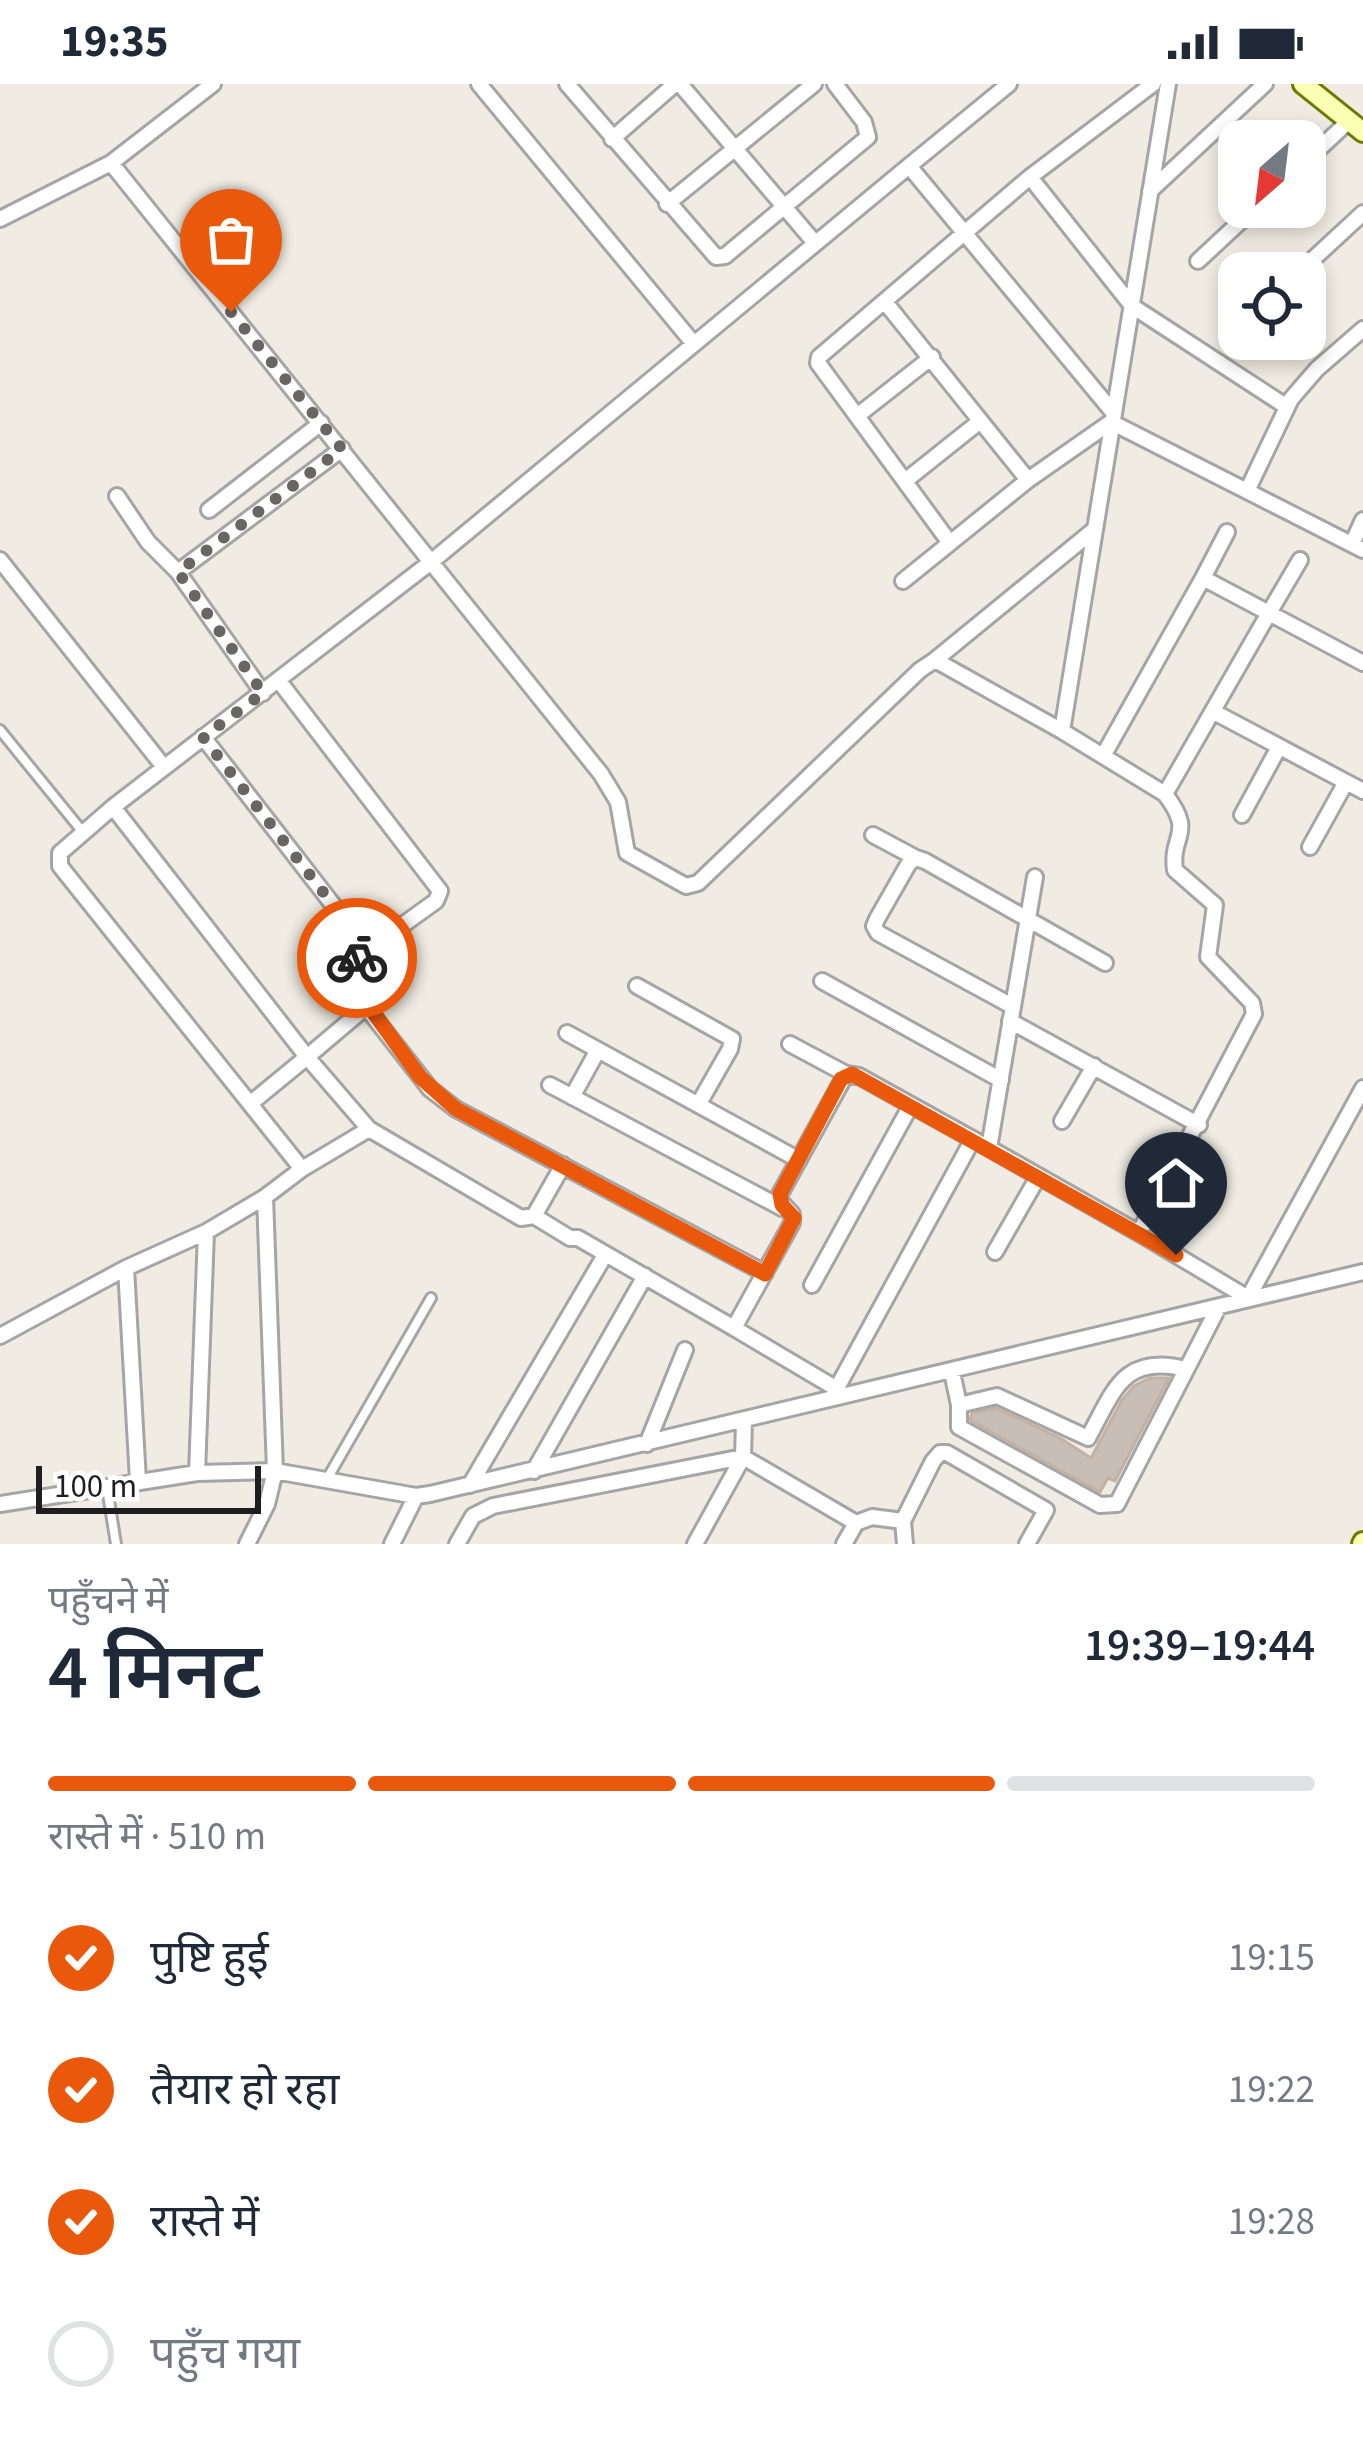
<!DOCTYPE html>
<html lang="hi">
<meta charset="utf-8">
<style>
body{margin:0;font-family:"Source Sans 3","Noto Sans Devanagari",sans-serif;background:#f2f2f3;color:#1f2937;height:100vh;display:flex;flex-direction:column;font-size:45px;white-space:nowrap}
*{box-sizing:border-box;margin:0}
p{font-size:39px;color:#747a83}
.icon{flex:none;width:66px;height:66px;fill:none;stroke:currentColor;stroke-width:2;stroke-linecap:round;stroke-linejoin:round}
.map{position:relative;height:1460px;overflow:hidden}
.drawer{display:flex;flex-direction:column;background:#fff;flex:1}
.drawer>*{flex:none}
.needle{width:78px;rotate:208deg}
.tools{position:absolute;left:1218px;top:36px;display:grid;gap:24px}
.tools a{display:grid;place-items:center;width:108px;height:108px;border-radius:24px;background:#fff;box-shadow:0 6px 18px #0003;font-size:60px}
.scale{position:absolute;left:36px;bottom:30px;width:225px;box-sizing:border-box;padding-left:12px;border:6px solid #1e1e1e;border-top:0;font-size:33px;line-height:42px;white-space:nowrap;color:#1e1e1e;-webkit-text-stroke:9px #fff;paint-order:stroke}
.pin{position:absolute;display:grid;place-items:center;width:102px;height:102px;color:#fff;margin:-123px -51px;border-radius:50% 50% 50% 0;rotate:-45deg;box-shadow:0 0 12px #0007}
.pin .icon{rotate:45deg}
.courier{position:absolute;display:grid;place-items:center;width:120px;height:120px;margin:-60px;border:9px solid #ea580c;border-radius:50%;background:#fff;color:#222;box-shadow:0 3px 15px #0007}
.overview em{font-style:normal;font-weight:600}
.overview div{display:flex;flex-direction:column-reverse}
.overview{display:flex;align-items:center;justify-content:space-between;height:204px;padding:0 48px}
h1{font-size:78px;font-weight:600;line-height:90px}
.bar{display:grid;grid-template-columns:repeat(4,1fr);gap:18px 12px;align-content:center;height:144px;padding:0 48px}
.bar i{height:15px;border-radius:9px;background:#e0e1e3}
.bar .current{background:#ea580c}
.bar p{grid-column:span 4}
ol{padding:0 48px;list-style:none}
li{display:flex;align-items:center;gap:36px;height:132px}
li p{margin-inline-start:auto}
li .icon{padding:12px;border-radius:50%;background:#ea580c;color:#fff;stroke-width:4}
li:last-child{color:#747a83}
li i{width:66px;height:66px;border:6px solid #e0e1e3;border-radius:50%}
.status{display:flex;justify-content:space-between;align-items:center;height:84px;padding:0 60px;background:#fff;direction:ltr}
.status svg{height:33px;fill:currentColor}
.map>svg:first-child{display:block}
</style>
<div class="status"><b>19:35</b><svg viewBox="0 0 49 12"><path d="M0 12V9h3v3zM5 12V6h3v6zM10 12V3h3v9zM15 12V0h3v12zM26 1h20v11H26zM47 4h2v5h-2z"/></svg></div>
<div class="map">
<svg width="1363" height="1460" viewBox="0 0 1363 1460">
<rect width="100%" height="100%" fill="#f0ece3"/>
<!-- building -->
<path fill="#c8beb6" stroke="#c3b2a4" stroke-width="3" d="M1150 1294H1169L1115 1397 1108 1394 1100 1408 970 1336 972 1329 996 1324 1060 1354 1091 1374 1122 1316 1134 1302Z"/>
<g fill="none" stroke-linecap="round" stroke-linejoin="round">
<defs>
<path id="lane" d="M0 646 82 747
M327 1395 431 1214
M107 1404 116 1460"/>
<path id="street" d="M213 0 111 79 431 478 909 82 1112 327
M479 0 694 260
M567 0 716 173 725 172 868 53 864 38 835 0
M680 0 815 159
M1168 0 1062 647 1165 710C1196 751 1170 749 1175 786L1215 821 1208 873 1252 919 1254 930 1139 1149 1248 1214 1363 1004
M612 55 675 0
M1305 78 1349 37
M909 82 1009 0
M1030 93 1132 222 1287 323
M1150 107 1265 0
M667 120 814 0
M0 135 111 79
M1198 177 1256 123
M1298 189 1363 129
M885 218 1028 396
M857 332 932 273
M905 397 979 338
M1247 407 1291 315 1317 285 1363 245
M117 412 148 458 178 488 263 609
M209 426 321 339
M950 459 818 279 819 273 1030 93 1153 0
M1352 460 1363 436
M0 476 164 683
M1300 476 1269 529 1363 579
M178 488 342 365
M1203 494 1227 448
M903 497 1028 396 1111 338 1363 466
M935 576 1095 445
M279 597 440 807 436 817 368 866
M1214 628 1363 707
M1103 672 1203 494 1269 529 1165 710
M113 723 307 973 366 923 348 887 368 866 203 653
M1242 731 1279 663
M873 751 916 774
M1310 763 1346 698
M1035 793 989 1064 1139 1149
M822 897 1001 996
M637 902 732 955 730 965 698 1021
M1012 922 878 849 874 842 877 835 909 779 916 774 925 777 1105 879
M366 923 430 1005 456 1025 765 1189
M1010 937 1199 1041
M567 949 799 1076
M790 960 846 990
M550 1001 782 1124
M572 1013 598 966
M251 1019 307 973 369 1045 302 1085 60 782V769L113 723 431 478 601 690 618 718 627 769 686 802 698 799 920 586 935 576 1062 647
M1062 1037 1094 982
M369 1045 521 1134 534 1132 570 1154H578L734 1244 792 1139V1130L779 1116 780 1110 846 990 859 992 989 1064
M534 1132 563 1081
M995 1168 1038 1093
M812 1201 911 1021
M734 1244 837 1305
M0 1252 126 1184
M1186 1285C1123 1269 1114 1307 1088 1354L997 1312 959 1321V1343L1100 1421 1117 1420 1218 1224
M952 1288 959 1321
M832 1313 973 1055
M647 1360 685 1266
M534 1387 645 1192
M197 1389 206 1148 265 1113
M138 1397 126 1184 206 1148
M470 1401 605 1171
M0 1420 197 1389 275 1387 416 1412 430 1410 1363 1188
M903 1437 905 1460
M247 1460 267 1420 275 1387 265 1113 302 1085
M392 1460 416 1412
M457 1460 473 1432 493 1422 743 1373 856 1439 872 1433 903 1437 933 1377 940 1369H947L1046 1426 1027 1460
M695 1460 743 1373 744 1337
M844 1460 856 1439"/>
<path id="secondary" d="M1303 0 1363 48
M1362 1460 1363 1458"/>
</defs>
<!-- lane casing -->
<use href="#lane" stroke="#a5a5a5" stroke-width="14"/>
<!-- street casing -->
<use href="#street" stroke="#a5a5a5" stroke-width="20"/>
<!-- secondary casing -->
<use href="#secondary" stroke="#6c7b00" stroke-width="24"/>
<!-- lane -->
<use href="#lane" stroke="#fff" stroke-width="8"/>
<!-- street -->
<use href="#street" stroke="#fff" stroke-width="14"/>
<!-- secondary -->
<use href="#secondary" stroke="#faffb3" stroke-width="18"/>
</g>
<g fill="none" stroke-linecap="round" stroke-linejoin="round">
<!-- done -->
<path stroke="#686663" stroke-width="12" stroke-dasharray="0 21.6" d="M231 228 342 365 178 488 263 609 203 653 368 866 357 874"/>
<!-- route -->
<path stroke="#ea580c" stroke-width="15" d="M357 874 350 880 348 893 420 993 456 1025 765 1190 794 1134 782 1121 780 1110 841 995 852 990 1176 1171"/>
</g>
</svg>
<div class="tools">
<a><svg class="needle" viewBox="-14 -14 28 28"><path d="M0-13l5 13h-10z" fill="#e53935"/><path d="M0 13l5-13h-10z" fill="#747a83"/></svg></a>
<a><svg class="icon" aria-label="locate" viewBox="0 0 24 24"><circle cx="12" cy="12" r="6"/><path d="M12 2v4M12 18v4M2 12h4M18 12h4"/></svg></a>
</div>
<div class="scale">100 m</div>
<div class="pin" style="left:231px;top:228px;background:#ea580c"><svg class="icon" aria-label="bag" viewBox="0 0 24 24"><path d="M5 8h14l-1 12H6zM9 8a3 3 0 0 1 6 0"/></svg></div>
<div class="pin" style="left:1176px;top:1171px;background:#1f2937"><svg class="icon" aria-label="home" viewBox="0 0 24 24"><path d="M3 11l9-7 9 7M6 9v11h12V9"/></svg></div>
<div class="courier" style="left:357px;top:874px"><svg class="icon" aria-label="bike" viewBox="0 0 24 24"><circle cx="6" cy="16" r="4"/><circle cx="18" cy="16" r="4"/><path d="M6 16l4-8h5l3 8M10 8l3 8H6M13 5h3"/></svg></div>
</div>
<section class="drawer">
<div class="overview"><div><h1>4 मिनट</h1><p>पहुँचने में</p></div><em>19:39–19:44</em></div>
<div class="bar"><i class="current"></i><i class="current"></i><i class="current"></i><i></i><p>रास्ते में · 510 m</p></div>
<ol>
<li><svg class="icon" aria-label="check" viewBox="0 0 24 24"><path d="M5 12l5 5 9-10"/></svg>पुष्टि हुई<p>19:15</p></li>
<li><svg class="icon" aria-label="check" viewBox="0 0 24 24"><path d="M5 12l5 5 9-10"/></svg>तैयार हो रहा<p>19:22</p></li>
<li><svg class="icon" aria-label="check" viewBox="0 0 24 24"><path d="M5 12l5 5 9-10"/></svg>रास्ते में<p>19:28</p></li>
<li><i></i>पहुँच गया</li>
</ol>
</section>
